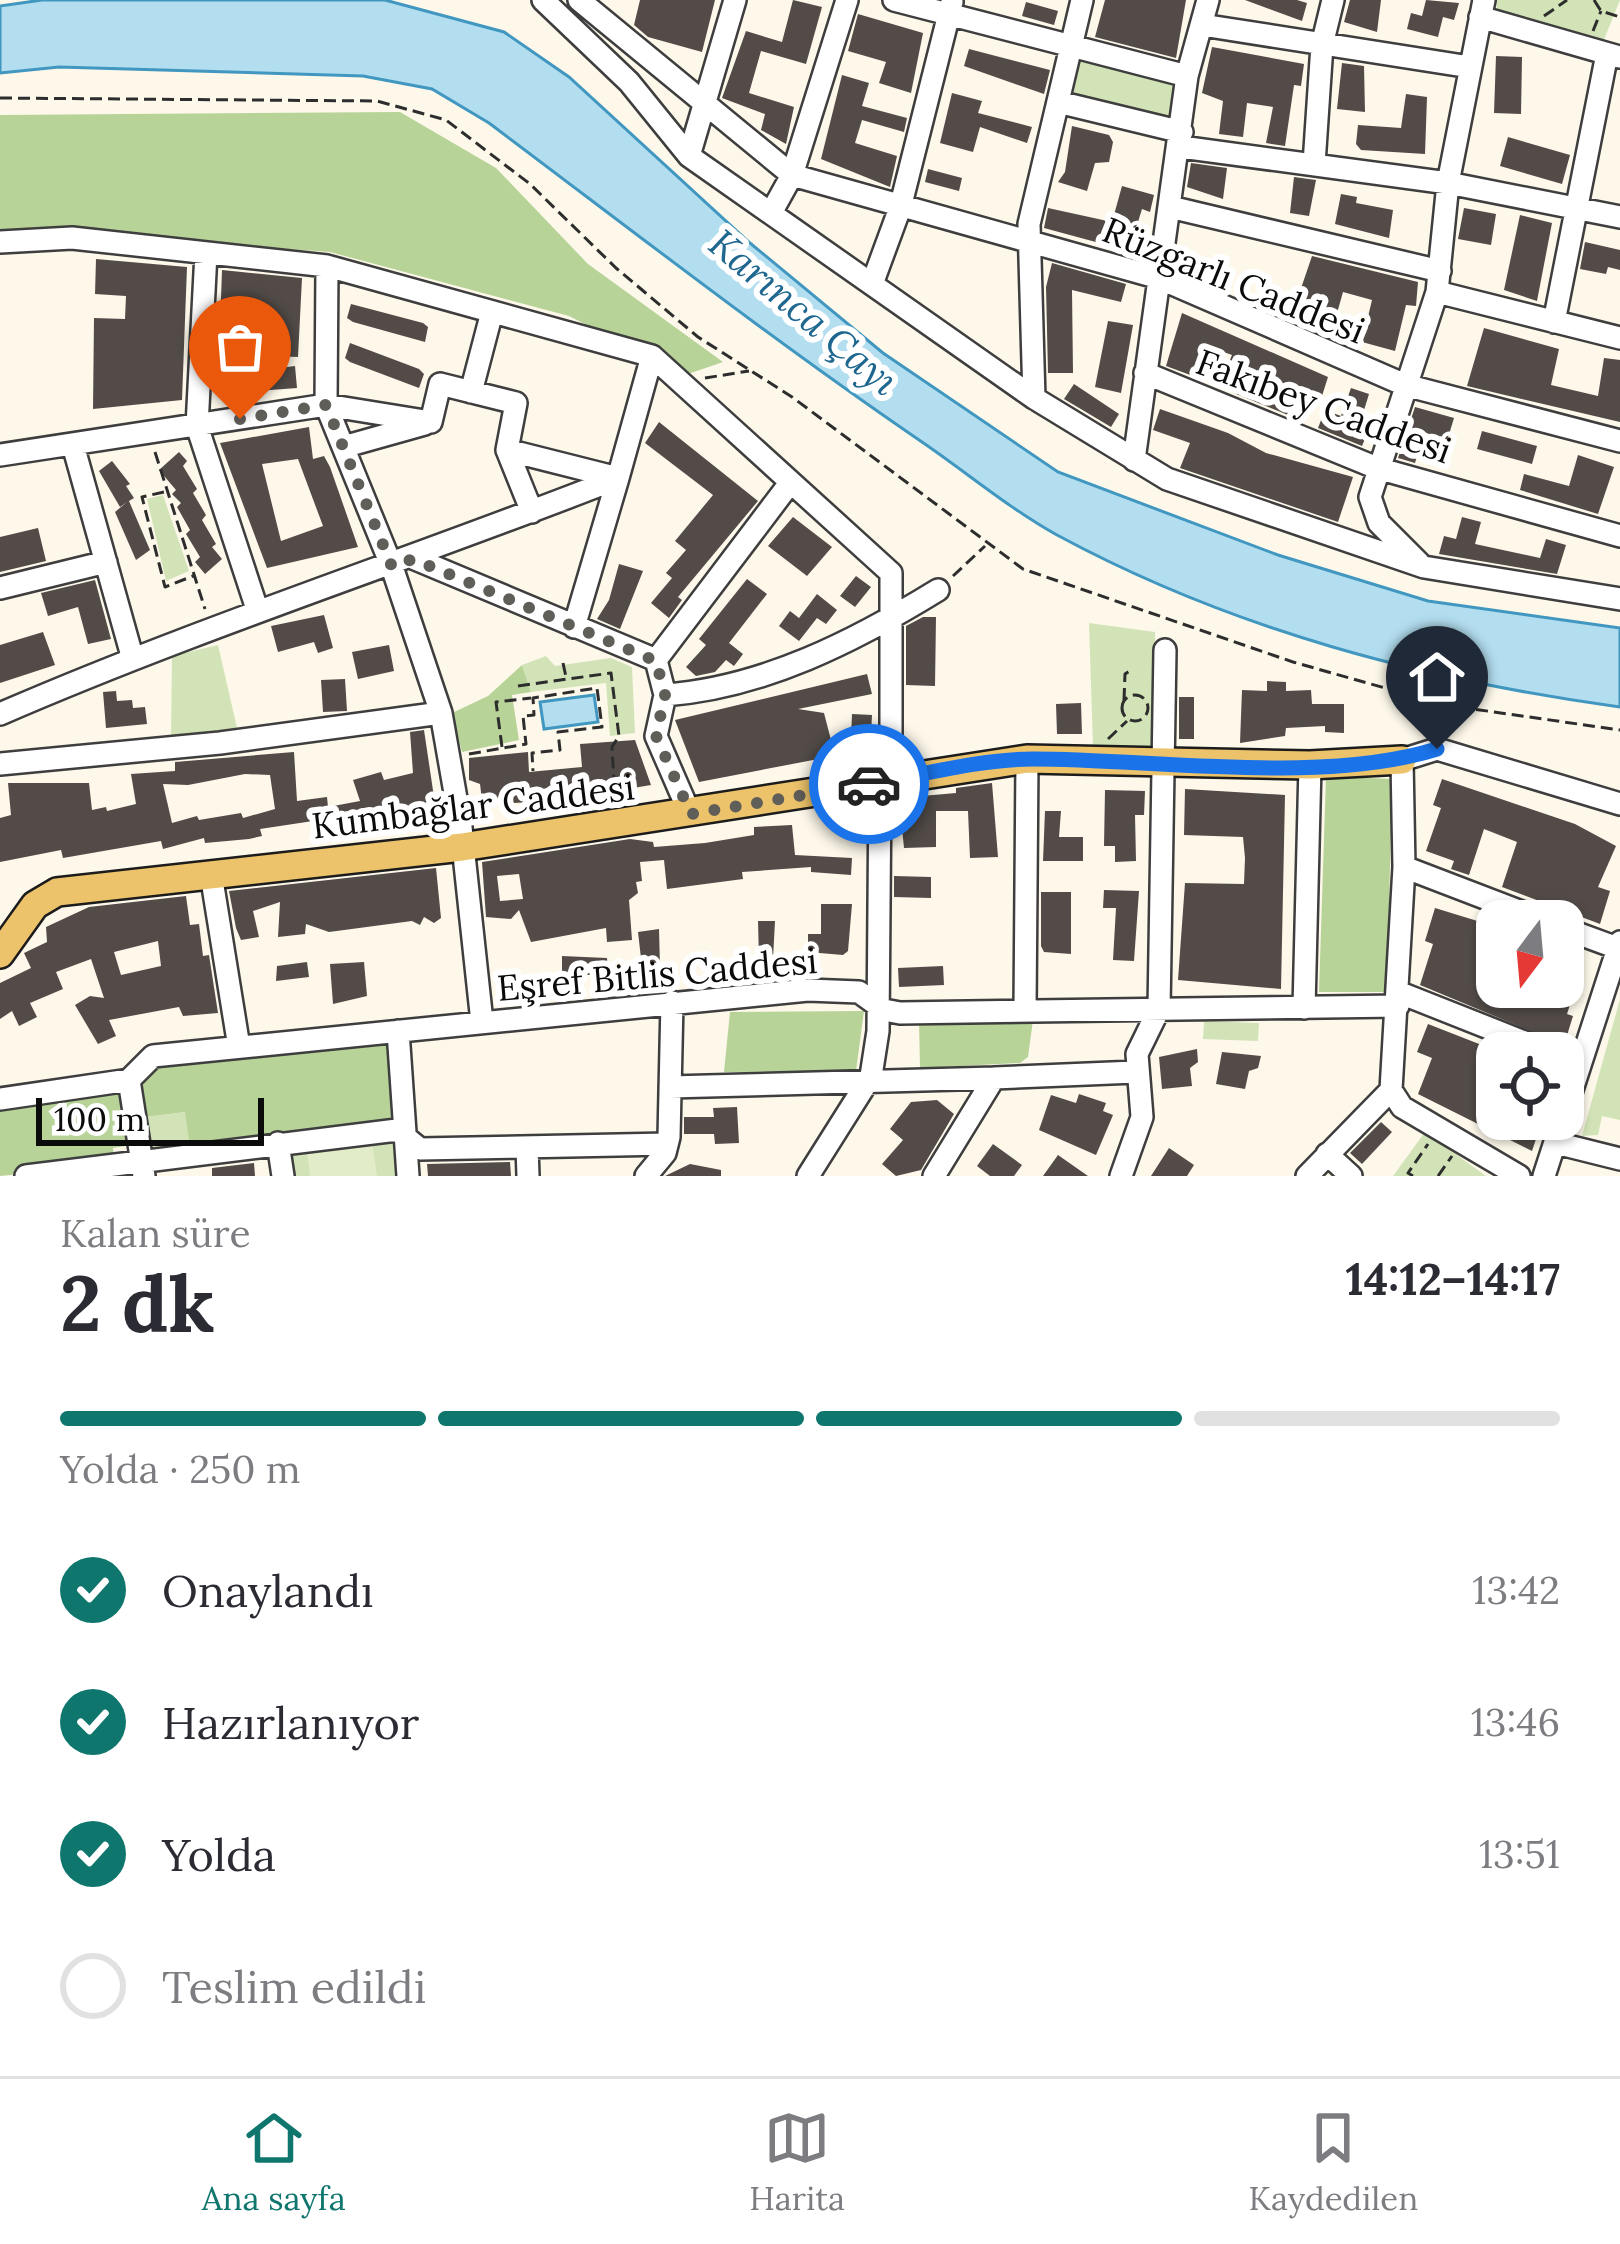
<!DOCTYPE html>
<html lang="tr">
<meta charset="utf-8">
<style>
body{margin:0;font-family:Lora,serif;background:#f2f2f3;color:#2b2b33;height:100vh;display:flex;flex-direction:column;font-size:45px;white-space:nowrap}
*{box-sizing:border-box;margin:0}
p{font-size:39px;color:#7c7c81}
.icon{flex:none;width:66px;height:66px;fill:none;stroke:currentColor;stroke-width:2;stroke-linecap:round;stroke-linejoin:round}
.map{position:relative;height:1176px;overflow:hidden}
.sheet{display:flex;flex-direction:column;background:#fff;flex:1}
.sheet>*{flex:none}
.needle{width:78px;rotate:196deg}
.controls{position:absolute;left:1476px;top:900px;display:grid;gap:24px}
.controls a{display:grid;place-items:center;width:108px;height:108px;border-radius:24px;background:#fff;box-shadow:0 3px 9px #0004;font-size:60px}
.scale{position:absolute;left:36px;bottom:30px;width:228px;box-sizing:border-box;padding-left:12px;border:6px solid #0b0b0b;border-top:0;font-size:33px;line-height:42px;white-space:nowrap;color:#0b0b0b;-webkit-text-stroke:9px #fff;paint-order:stroke}
.pin{position:absolute;display:grid;place-items:center;width:102px;height:102px;color:#fff;margin:-123px -51px;border-radius:50% 50% 50% 0;rotate:-45deg;box-shadow:0 0 12px #0007}
.pin .icon{rotate:45deg}
.courier{position:absolute;display:grid;place-items:center;width:120px;height:120px;margin:-60px;border:9px solid #1a73e8;border-radius:50%;background:#fff;color:#222;box-shadow:0 3px 15px #0007}
.headline em{font-style:normal;font-weight:700}
.headline div{display:flex;flex-direction:column-reverse}
.headline{display:flex;align-items:center;justify-content:space-between;height:204px;padding:0 60px}
h1{font-size:78px;font-weight:700;line-height:90px}
.bar{display:grid;grid-template-columns:repeat(4,1fr);gap:18px 12px;align-content:center;height:144px;padding:0 60px}
.bar i{height:15px;border-radius:9px;background:#e1e1e2}
.bar .selected{background:#0f766e}
.bar p{grid-column:span 4}
ol{padding:0 60px;list-style:none}
li{display:flex;align-items:center;gap:36px;height:132px}
li p{margin-inline-start:auto}
li .icon{padding:12px;border-radius:50%;background:#0f766e;color:#fff;stroke-width:4}
li:last-child{color:#7c7c81}
li i{width:66px;height:66px;border:6px solid #e1e1e2;border-radius:50%}
.menu{display:flex;justify-content:space-around;align-items:center;height:168px;border-top:3px solid #e1e1e2;background:#fff;font-size:33px;color:#7c7c81}
.menu a{display:grid;justify-items:center;gap:6px}
.menu .selected{color:#0f766e}
.map>svg:first-child{display:block}
</style>
<div class="map">
<svg width="1620" height="1176" viewBox="0 0 1620 1176">
<rect width="100%" height="100%" fill="#fdf8ea"/>
<!-- green -->
<path fill="#d2e4b7" d="M1496 0H1620L1603 42 1497 10Z
M1084 56 1173 80 1181 91 1175 118 1167 123 1073 96 1069 91 1074 60Z
M163 495 189 571 166 581 147 499Z
M1089 623 1155 632 1154 748 1093 747Z
M218 645 237 728 171 737 172 656Z
M546 656 555 666 611 658 632 667 635 733 610 736 606 683 531 692 522 665Z
M1620 999V1120L1602 1116 1598 1135 1582 1136Z
M1204 1021 1259 1023 1258 1041 1203 1039Z
M186 1112 191 1154 142 1161 136 1118Z
M397 1130 408 1176H283L278 1143Z
M1425 1132 1486 1176H1393Z"/>
<!-- forest -->
<path fill="#b7d398" d="M400 112 496 168 588 264 723 362 685 375 569 316 330 252 137 238 0 242V115Z
M522 665 531 692 512 695 519 740 462 752 452 713 488 696Z
M1326 776 1392 779 1387 992H1319Z
M730 1012 864 1011 856 1071 724 1072Z
M919 1020H1033L1028 1057 1020 1063 920 1068Z
M398 1031 404 1132 191 1154 185 1112 137 1118 139 1144 113 1148 115 1165 0 1176V1099L129 1080 153 1056Z"/>
<!-- pitch -->
<path fill="#e2ecc8" d="M372 1142 377 1176H310L307 1151Z"/>
<!-- water -->
<path fill="#b3def0" stroke="#4197c0" stroke-width="3" d="M42 0H385L504 32 569 77 750 243 883 353 1058 472 1278 555 1428 601 1620 628V707C1424 680 1233 630 1057 535 1010 509 966 472 922 442 774 341 633 231 489 123L432 89 363 76 59 67 0 73V6Z
M594 695 598 722 544 729 540 702Z"/>
<!-- building -->
<path fill="#524b48" fill-rule="evenodd" d="M640 0H715L702 52 648 37 634 25Z
M793 0 822 7 806 64 761 51 749 93 794 107 786 144 761 130 765 114 722 98 746 31 782 42Z
M1105 0H1186L1176 58 1095 37Z
M1245 0H1297L1307 3 1302 21Z
M1350 0H1381L1377 32 1344 22Z
M1426 0 1459 3 1454 20 1443 17 1438 37 1407 29 1411 13 1422 16Z
M1026 2 1058 11 1054 25 1022 16Z
M858 14 923 33 911 93 879 83 886 62 848 51Z
M1212 47 1304 64 1301 86 1294 85 1285 146 1266 143 1273 107 1247 103 1243 137 1219 134 1223 101 1202 93Z
M969 49 1050 70 1044 94 964 66Z
M1496 56 1522 57 1521 114 1494 113Z
M1342 63 1364 66 1365 112 1337 109Z
M842 75 869 83 862 106 907 118 904 132 862 120 855 143 897 156 890 187 821 159Z
M952 93 982 101 978 113 1032 127 1027 143 980 127 973 152 940 143Z
M1406 94 1427 97 1425 154 1361 150 1356 144 1358 125 1401 128Z
M1072 126 1109 135 1113 142 1109 162 1095 163 1087 191 1058 182 1065 172Z
M1508 137 1570 155 1562 184 1500 166Z
M1191 163 1227 168 1223 199 1187 187Z
M928 169 962 178 959 191 925 182Z
M1294 177 1316 180 1309 216 1290 213Z
M1122 186 1154 195 1150 212 1142 209 1129 251 1044 228 1048 208 1112 222Z
M1341 194 1357 197 1356 203 1393 210 1389 238 1335 224Z
M1464 208 1496 214 1491 245 1458 239Z
M1520 215 1552 223 1537 301 1504 290Z
M1585 242 1620 250V270L1608 267 1606 274 1580 269Z
M1312 256 1418 282 1416 306 1406 305 1395 351 1362 342 1372 300 1343 292 1332 331 1298 315 1294 309Z
M96 259 187 267 182 400 93 409 94 318 125 319 126 296 95 294Z
M1052 263 1126 284 1121 302 1072 290 1073 373H1048L1046 287Z
M222 270 302 278 298 357 219 354Z
M351 304 423 323 428 327 425 342 353 322 347 318Z
M1182 313 1328 377 1322 396 1304 390 1293 417 1219 387 1232 355 1204 345 1193 376 1166 366Z
M1108 321 1133 325 1121 393 1095 387Z
M1484 328 1559 349 1551 385 1598 396 1604 358 1620 360V422L1467 386Z
M350 343 419 369 424 374 419 388 350 362 345 358Z
M295 366 297 388 220 394 218 376Z
M1074 384 1119 414 1111 427 1064 399Z
M1351 388 1369 394 1360 423 1370 427 1362 446 1318 428 1325 410 1341 416Z
M1415 407 1454 418 1447 441 1424 432 1415 463 1398 458Z
M1160 409 1228 433 1266 453 1353 477 1338 522 1180 468 1190 443 1153 430Z
M659 422 758 501 678 597 682 600 669 618 651 603 672 578 666 573 686 550 675 541 713 495 645 443Z
M309 427 313 459 324 456 330 467 358 547 267 568 220 443ZM298 459 323 526 281 541 262 464Z
M1482 431 1537 446 1532 464 1477 449Z
M179 452 187 461 183 466 197 489 193 493 206 515 202 520 216 544 212 547 222 559 205 574 195 562 200 557 186 534 190 530 177 507 181 503 172 494 176 490 159 470Z
M1578 455 1614 467 1598 514 1520 490 1524 474 1569 486Z
M112 461 130 484 126 486 134 498 129 501 150 550 136 560 115 512 127 502 120 507 99 471Z
M793 517 832 547 807 576 768 546Z
M1462 517 1481 522 1475 544 1540 558 1546 539 1566 545 1557 574 1439 554 1444 536 1456 539Z
M38 528 46 561 0 572V537Z
M619 564 643 571 620 629 597 619 609 600Z
M856 576 871 587 855 607 840 596Z
M747 579 767 594 729 643 743 654 734 666 726 660 715 672 696 676 686 667 706 645 699 639Z
M95 580 111 639 88 644 78 607 48 616 41 593Z
M817 594 837 610 826 624 817 618 799 641 779 626 790 611 799 618Z
M324 615 333 648 318 653 314 642 278 652 271 626Z
M923 617H936L935 686 906 685V626Z
M43 632 55 665 0 683V645Z
M389 645 394 671 358 679 352 652Z
M867 674 872 694 798 709 824 713 831 740 851 738 852 714 872 715 870 757 839 755 699 782 675 720Z
M345 679 347 711 323 712 321 680Z
M1267 681 1286 682V691L1311 690 1312 704H1344V733L1325 732V726L1286 728 1285 736 1240 743 1242 690 1267 691Z
M116 691 117 701 132 700 133 708 145 707 147 724 106 728 103 692Z
M1179 697H1194V739H1179Z
M1081 703 1082 734H1057L1056 704Z
M424 730 434 797 427 800 422 814 388 815 385 824 365 828 360 823 314 828 313 821 260 829 262 836 249 839 205 843 204 838 163 849 161 841 63 858 61 850 0 862V818L11 815 8 783H89L92 810 106 807 107 811 136 804 131 774 175 771V762L294 752 297 801 327 797 328 807 360 801 353 780 381 772 384 780 413 773 410 732ZM245 774 270 775 275 809 243 818 241 813 199 820 197 816 172 823 163 784 188 785Z
M635 740 651 785 586 796 580 786 552 787 538 790 532 802 514 803 509 797 482 800 480 784 469 780V758L528 752 529 772 582 767 580 744Z
M1442 779 1575 824 1616 846 1598 887 1610 891 1600 924 1502 887 1517 842 1484 829 1469 875 1451 869 1454 861 1426 851 1441 808 1433 805Z
M992 783 998 857 970 858 968 811H936V847L904 848 899 798 956 793V788Z
M1185 789 1285 795 1281 989 1178 980 1185 883 1244 884 1245 858 1243 837 1184 835Z
M1105 790 1145 791 1144 815H1135L1136 861 1115 862V846H1104Z
M1045 811H1061L1059 837H1083V861H1043Z
M792 825 795 855 852 858 851 875 811 872V867L742 872 743 879 667 889 664 860 640 862 642 881 636 882 638 893 629 900 632 940 607 942 606 928 531 942 519 910 511 919 486 917 482 862 630 839 653 842 654 847 705 843 754 835V827ZM519 874 523 899 500 901 497 876Z
M436 868 441 918 434 923 424 917 420 925 412 921 329 932 306 924 305 934 278 937 280 902 253 911 259 937 241 940 236 928 229 891Z
M894 876 931 877V898L894 897Z
M1104 890 1139 891 1134 961 1113 960 1116 908H1103Z
M1041 892H1071V954L1044 952 1041 946Z
M186 896 190 925 199 924 203 956 209 955 218 1013 183 1016 179 1007 109 1020 116 1036 98 1044 75 1005 90 996 104 998 91 959 56 972 63 989 30 1003 37 1017 19 1026 12 1011 0 1019V983L31 968 24 953 47 942 46 927 89 907ZM158 941 161 966 121 975 114 952Z
M821 904H852L848 951 843 955 808 952V934H821Z
M1435 908 1497 927V955L1489 981 1524 994 1523 998 1549 1007 1556 987H1563L1566 956 1584 961 1567 1014 1573 1016 1564 1045 1420 985 1433 944 1425 941Z
M758 921H775L773 959 759 960Z
M659 929 660 968 648 970 642 967 638 932Z
M562 956 607 958 608 975 600 979 595 969 589 975 562 973Z
M307 962 309 977 276 981 277 966Z
M364 962 367 996 333 1004 330 964Z
M943 966 944 985 899 987 898 968Z
M1428 1024 1497 1051V1076L1489 1095 1497 1099V1119H1512L1509 1131 1536 1139 1532 1151 1418 1094 1432 1058 1417 1052Z
M1197 1049 1198 1062 1190 1068 1192 1086 1162 1089 1159 1057Z
M1222 1052 1261 1056 1258 1068 1249 1071 1245 1089 1216 1084Z
M1079 1094 1106 1103 1103 1111 1113 1115 1096 1155 1039 1130 1051 1095 1076 1103Z
M937 1100 954 1114 921 1170 896 1176 882 1164 903 1140 890 1129 911 1102Z
M737 1107 739 1143 715 1144 714 1134H684V1117H714L713 1108Z
M1381 1122 1392 1132 1362 1164 1350 1153Z
M993 1144 1022 1165 1014 1176H990L977 1166Z
M1169 1148 1194 1165 1187 1176H1151Z
M1058 1155 1088 1176H1043Z
M510 1162 511 1176H428L427 1164Z
M254 1163 255 1176H212V1168Z
M690 1164 721 1170V1176H665Z"/>
<g fill="none" stroke-linecap="round" stroke-linejoin="round">
<defs>
<path id="minor" d="M543 0 629 82 689 156 1034 398 1167 479 1424 567 1620 599
M579 0 792 175 1159 278 1405 385 1620 441
M894 0 1187 76
M1480 17 1619 57
M1202 25 1470 67
M1058 102 1182 132
M1181 147 1448 183 1620 217
M689 156 735 0
M1314 164 1322 45 1333 0
M1170 207 1440 271
M771 213 792 175 847 0
M0 242 72 238 327 266 652 356 891 573V781
M206 253 197 426 257 609
M327 266 326 405 392 567 441 713 461 827 482 1022
M872 284 900 208 952 2
M1437 292 1620 338
M1554 322 1607 54
M1145 373 1377 468 1620 536
M471 392 492 312
M1034 398 1029 224 1082 0
M431 422 440 384 516 403 507 450 532 512
M73 445 132 656
M343 447 425 424
M507 450 618 478 574 627
M0 455 326 405 431 422
M1134 460 1187 76 1208 0
M413 558 656 660 665 695C763 688 855 641 938 590
M1419 563 1379 523 1370 497 1437 292 1448 183 1484 0
M0 588 106 562
M656 660 790 483
M665 695 656 736 690 814
M0 714C203 626 412 559 618 478L652 356
M0 764 220 743 441 713
M1404 867 1545 921
M211 874 239 1047
M1563 928 1620 949
M1398 992 1552 1053
M1304 1008 1310 765
M1025 1011 1027 759
M398 1031 408 1176
M129 1080 144 1176
M670 1087 994 1078
M0 1099 129 1080 153 1056 808 990 859 992 884 1010 900 1013 1398 1006
M278 1143 283 1176
M1556 1143 1620 1159
M527 1147 528 1176
M1327 1154 1351 1176
M26 1176 397 1130 420 1149 667 1144
M646 1176 665 1153 669 1137 672 1002
M808 1176 871 1076 878 1031 880 782
M934 1176 994 1078 1135 1072
M1121 1176 1142 1117 1137 1054 1159 1009 1165 650
M1307 1176 1391 1090
M1519 1176 1402 1107 1391 1090 1404 867 1402 760 1437 749 1620 804
M1544 1176 1620 942"/>
<path id="major" d="M0 954 35 905 57 892 462 847 1027 759 1310 765 1402 760"/>
</defs>
<!-- minor casing -->
<use href="#minor" stroke="#3e3e3e" stroke-width="26"/>
<!-- major casing -->
<use href="#major" stroke="#1c1c1c" stroke-width="32"/>
<!-- path -->
<path stroke="#2d2d2d" stroke-width="3" stroke-dasharray="12 6" stroke-linecap="butt" d="M1594 0 1601 11 1620 17
M1544 16 1567 0
M1593 31 1601 11
M0 98 377 101 446 120 530 184 616 268 698 337 792 397 1023 569 1293 662 1445 705 1620 730
M705 378 749 371
M155 452 205 609
M164 492 142 497 165 587 193 576
M953 576 985 546
M563 663 566 677
M518 686 611 673 619 736 612 747 615 799
M1122 708a13 13 0 1 1 26 0a13 13 0 1 1-26 0Z
M1124 700 1125 674 1133 669
M1108 739 1127 721
M502 747 496 702 531 698
M469 754 526 744 523 716 534 715 533 698 597 688 602 727 558 732 560 750 532 753 533 771
M1413 1176 1408 1173 1428 1144
M1438 1176 1452 1156"/>
<!-- minor -->
<use href="#minor" stroke="#fff" stroke-width="21"/>
<!-- major -->
<use href="#major" stroke="#ecc36b" stroke-width="27"/>
</g>
<g fill="none" stroke-linecap="round" stroke-linejoin="round">
<!-- done -->
<path stroke="#605e59" stroke-width="12" stroke-dasharray="0 21.6" d="M240 419 326 405 392 567 413 559 656 661 665 695 656 736 691 814 869 784"/>
<!-- route -->
<path stroke="#1a73e8" stroke-width="15" d="M869 784C922 775 980 759 1033 759 1155 759 1322 785 1437 749"/>
</g>
<g text-anchor="middle" stroke-width="12" stroke-linejoin="round" paint-order="stroke">
<!-- street labels -->
<g font-size="36" fill="#0b0b0b" stroke="#fff">
<text transform="translate(1234 280) rotate(22)" y="13">Rüzgarlı Caddesi</text>
<text transform="translate(1324 406) rotate(20)" y="13">Fakıbey Caddesi</text>
<text transform="translate(473 806) rotate(-7)" y="13">Kumbağlar Caddesi</text>
<text transform="translate(657 974) rotate(-5)" y="13">Eşref Bitlis Caddesi</text>
</g>
<!-- water labels -->
<g font-size="39" font-style="italic" fill="#206790" stroke="#fff">
<text transform="translate(804 312) rotate(40)" y="14">Karınca Çayı</text>
</g>
</g>
</svg>
<div class="controls">
<a><svg class="needle" viewBox="-14 -14 28 28"><path d="M0-13l5 13h-10z" fill="#e53935"/><path d="M0 13l5-13h-10z" fill="#7c7c81"/></svg></a>
<a><svg class="icon" aria-label="locate" viewBox="0 0 24 24"><circle cx="12" cy="12" r="6"/><path d="M12 2v4M12 18v4M2 12h4M18 12h4"/></svg></a>
</div>
<div class="scale">100 m</div>
<div class="pin" style="left:240px;top:419px;background:#ea580c"><svg class="icon" aria-label="bag" viewBox="0 0 24 24"><path d="M5 8h14l-1 12H6zM9 8a3 3 0 0 1 6 0"/></svg></div>
<div class="pin" style="left:1437px;top:749px;background:#1f2937"><svg class="icon" aria-label="home" viewBox="0 0 24 24"><path d="M3 11l9-7 9 7M6 9v11h12V9"/></svg></div>
<div class="courier" style="left:869px;top:784px"><svg class="icon" aria-label="car" viewBox="0 0 24 24"><path d="M5 17H2v-5l4-1 3-4h7l3 4 3 1v5h-3M9 17h6M6 11h13"/><circle cx="7" cy="17" r="2"/><circle cx="17" cy="17" r="2"/></svg></div>
</div>
<section class="sheet">
<div class="headline"><div><h1>2 dk</h1><p>Kalan süre</p></div><em>14:12–14:17</em></div>
<div class="bar"><i class="selected"></i><i class="selected"></i><i class="selected"></i><i></i><p>Yolda · 250 m</p></div>
<ol>
<li><svg class="icon" aria-label="check" viewBox="0 0 24 24"><path d="M5 12l5 5 9-10"/></svg>Onaylandı<p>13:42</p></li>
<li><svg class="icon" aria-label="check" viewBox="0 0 24 24"><path d="M5 12l5 5 9-10"/></svg>Hazırlanıyor<p>13:46</p></li>
<li><svg class="icon" aria-label="check" viewBox="0 0 24 24"><path d="M5 12l5 5 9-10"/></svg>Yolda<p>13:51</p></li>
<li><i></i>Teslim edildi</li>
</ol>
</section>
<nav class="menu">
<a class="selected"><svg class="icon" aria-label="home" viewBox="0 0 24 24"><path d="M3 11l9-7 9 7M6 9v11h12V9"/></svg>Ana sayfa</a>
<a><svg class="icon" aria-label="map" viewBox="0 0 24 24"><path d="M3 6l6-2 6 2 6-2v14l-6 2-6-2-6 2zM9 4v14M15 6v14"/></svg>Harita</a>
<a><svg class="icon" aria-label="saved" viewBox="0 0 24 24"><path d="M7 4h10v16l-5-4-5 4z"/></svg>Kaydedilen</a>
</nav>
